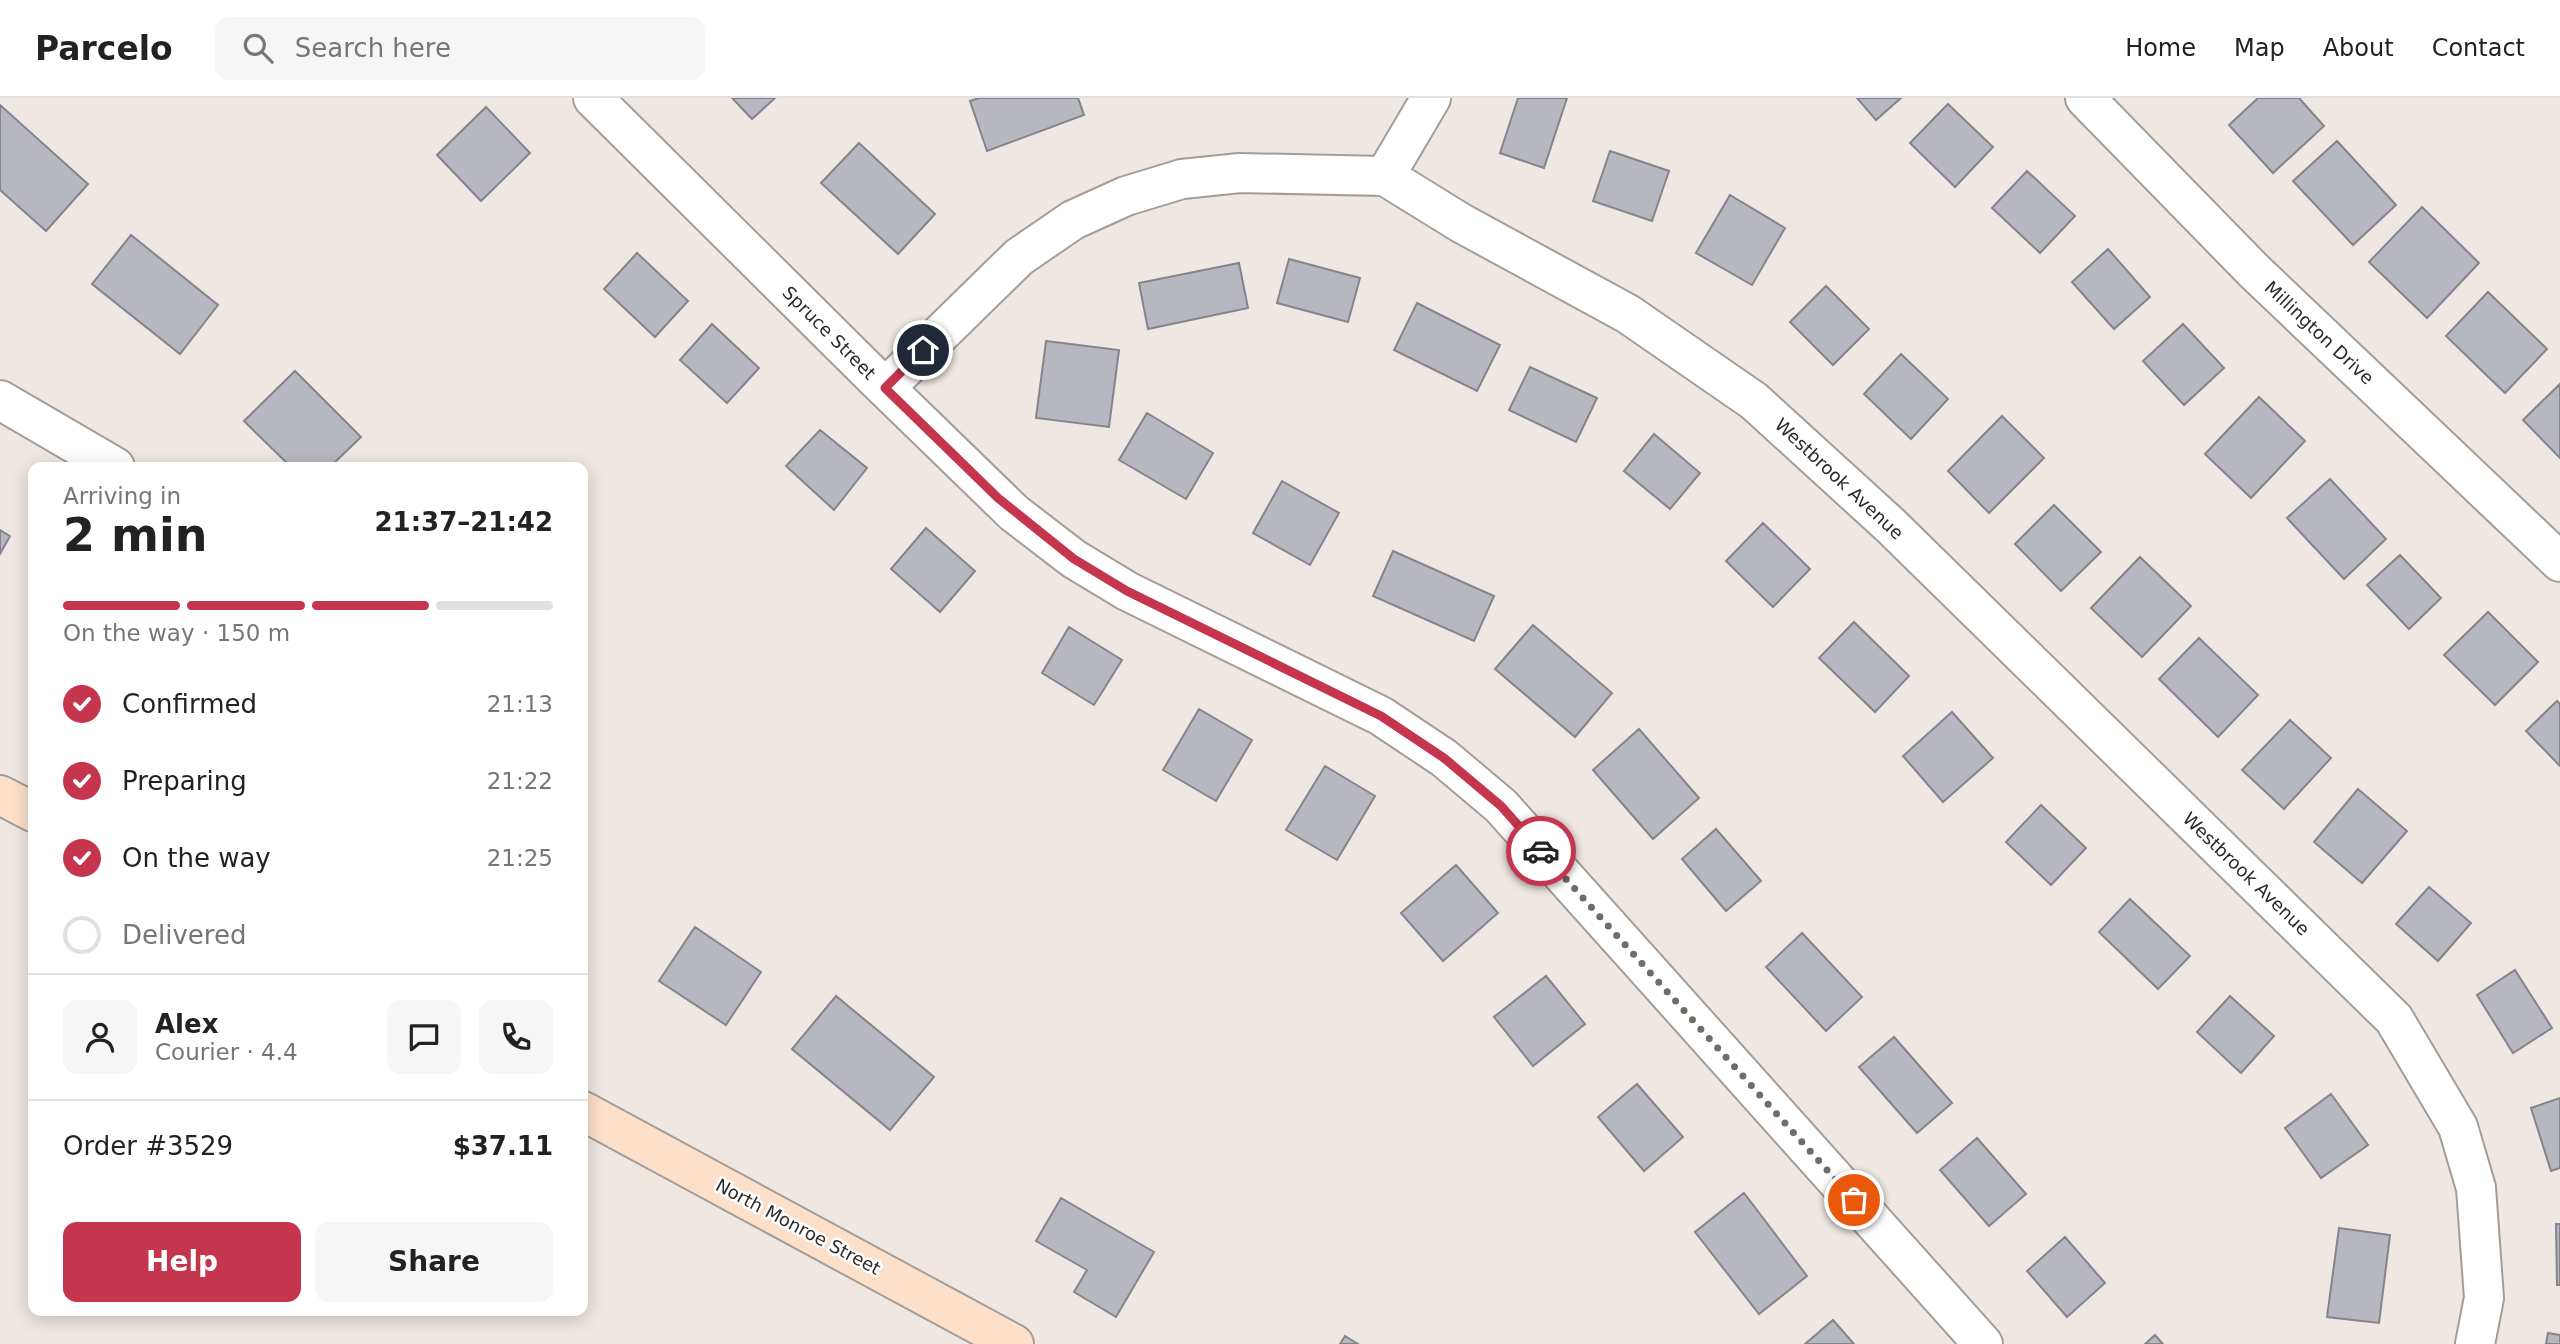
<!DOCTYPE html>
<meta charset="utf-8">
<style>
body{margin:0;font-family:"DejaVu Sans",sans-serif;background:#f6f6f6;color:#222;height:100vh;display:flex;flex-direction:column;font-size:26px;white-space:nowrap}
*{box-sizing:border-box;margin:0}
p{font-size:23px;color:#767676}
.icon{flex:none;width:38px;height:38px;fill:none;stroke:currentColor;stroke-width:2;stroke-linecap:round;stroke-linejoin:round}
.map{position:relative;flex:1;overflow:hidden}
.side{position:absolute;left:28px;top:364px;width:560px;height:854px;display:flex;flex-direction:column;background:#fff;border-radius:14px;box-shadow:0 4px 18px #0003}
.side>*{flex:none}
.pin{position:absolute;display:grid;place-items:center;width:60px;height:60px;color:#fff;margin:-30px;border:4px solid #fff;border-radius:50%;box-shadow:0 2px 7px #0007}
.courier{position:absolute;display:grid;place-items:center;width:70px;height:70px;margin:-35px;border:5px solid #c5354d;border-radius:50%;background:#fff;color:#222;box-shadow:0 2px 9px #0007}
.overview em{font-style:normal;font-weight:600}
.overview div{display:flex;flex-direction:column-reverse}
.overview{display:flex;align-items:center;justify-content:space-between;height:119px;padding:0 35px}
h1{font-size:46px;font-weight:600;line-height:52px}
.bar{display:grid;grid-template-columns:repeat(4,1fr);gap:10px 7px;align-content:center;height:84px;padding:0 35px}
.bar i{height:9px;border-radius:5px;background:#e0e0e0}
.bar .on{background:#c5354d}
.bar p{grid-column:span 4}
.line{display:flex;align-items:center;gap:18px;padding:0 35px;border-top:2px solid #e0e0e0}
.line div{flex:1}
.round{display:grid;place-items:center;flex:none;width:74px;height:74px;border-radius:14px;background:#f6f6f6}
ol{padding:0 35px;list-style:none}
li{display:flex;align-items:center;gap:21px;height:77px}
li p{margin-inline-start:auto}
li .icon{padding:7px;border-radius:50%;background:#c5354d;color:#fff;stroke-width:4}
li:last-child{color:#767676}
li i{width:38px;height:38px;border:4px solid #e0e0e0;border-radius:50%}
.action{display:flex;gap:14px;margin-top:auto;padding:14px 35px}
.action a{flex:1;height:80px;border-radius:14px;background:#c5354d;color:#fff;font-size:28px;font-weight:600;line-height:80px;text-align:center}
.action a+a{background:#f6f6f6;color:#222}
header{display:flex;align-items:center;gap:42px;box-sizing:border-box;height:98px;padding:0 35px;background:#fff;border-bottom:2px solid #e0e0e0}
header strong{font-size:33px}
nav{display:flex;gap:38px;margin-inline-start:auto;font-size:24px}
.search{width:490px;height:63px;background:#f6f6f6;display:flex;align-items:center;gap:18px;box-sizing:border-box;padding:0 24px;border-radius:14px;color:#767676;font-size:26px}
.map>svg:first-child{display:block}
</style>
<header>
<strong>Parcelo</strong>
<div class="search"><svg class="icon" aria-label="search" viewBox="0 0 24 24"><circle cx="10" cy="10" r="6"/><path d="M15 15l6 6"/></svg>Search here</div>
<nav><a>Home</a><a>Map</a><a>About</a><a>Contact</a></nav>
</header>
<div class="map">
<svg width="2560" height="1246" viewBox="0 0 2560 1246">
<rect width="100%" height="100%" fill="#efe7e1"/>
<!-- building -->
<path fill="#b7b7c0" stroke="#84848c" stroke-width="2" d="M732 0H775L752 21Z
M979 0H1078L1084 17 987 53 970 3Z
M1518 0H1567L1544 70 1500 55Z
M1857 0H1901L1876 22Z
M2258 0H2299L2324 28 2273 75 2229 27Z
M1948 6 1993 49 1955 89 1910 45Z
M0 7 88 86 46 133 0 92Z
M486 9 530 55 481 103 437 57Z
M2337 43 2396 107 2353 147 2293 83Z
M859 45 935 116 898 156 821 85Z
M1610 53 1669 73 1652 123 1593 103Z
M2027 73 2075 118 2040 155 1992 110Z
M1730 97 1785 130 1752 187 1696 155Z
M2422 109 2479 165 2427 220 2369 164Z
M131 137 218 207 180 256 92 186Z
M2108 151 2150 199 2114 231 2072 184Z
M637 155 688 203 655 239 604 191Z
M1289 161 1360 180 1348 224 1277 205Z
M1239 165 1248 210 1148 231 1139 185Z
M1826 188 1869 231 1833 267 1790 224Z
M2488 194 2547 251 2505 295 2446 238Z
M1417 205 1500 247 1477 293 1394 252Z
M712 226 759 270 727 305 680 262Z
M2183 226 2224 270 2184 307 2143 263Z
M1046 243 1119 252 1109 329 1036 320Z
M1901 256 1948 301 1911 341 1864 296Z
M1530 269 1597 300 1576 344 1509 312Z
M295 273 361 339 330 369H291L244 323Z
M2560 286V360L2523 322Z
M2259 299 2305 343 2251 400 2205 356Z
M1147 315 1213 355 1186 401 1119 362Z
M2002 318 2044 360 1989 415 1948 373Z
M820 332 867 370 834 412 786 368Z
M1654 336 1700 375 1670 411 1624 373Z
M2330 381 2386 441 2344 481 2287 420Z
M1282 383 1339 415 1310 467 1253 435Z
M2054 407 2101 454 2061 493 2015 446Z
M1763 425 1810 471 1773 509 1726 463Z
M926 430 975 473 940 514 891 471Z
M0 432 10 438 0 456Z
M1393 453 1494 498 1474 543 1373 498Z
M2400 457 2441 500 2409 531 2367 487Z
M2140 459 2191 508 2142 559 2091 510Z
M2488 514 2538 564 2495 607 2444 557Z
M1854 524 1909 578 1875 614 1819 560Z
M1533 527 1612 595 1575 639 1495 571Z
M1069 529 1122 562 1094 607 1042 575Z
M2199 540 2258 597 2218 639 2159 581Z
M2557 603 2560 606V668L2526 633Z
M1199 611 1252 642 1216 703 1163 672Z
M1952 614 1993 660 1943 704 1903 658Z
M2290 622 2331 660 2284 711 2242 672Z
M1639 631 1699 700 1653 741 1593 672Z
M1325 668 1375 698 1337 762 1286 732Z
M2358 691 2407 733 2362 785 2314 744Z
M2041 707 2086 750 2051 787 2006 744Z
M1716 731 1761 783 1726 813 1682 761Z
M1456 767 1498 815 1443 863 1401 815Z
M2429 789 2471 825 2438 863 2396 826Z
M2130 801 2190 858 2158 891 2099 834Z
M695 829 761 874 726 927 659 883Z
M1802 835 1862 899 1826 933 1766 869Z
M2515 872 2552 930 2513 955 2477 897Z
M1546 878 1585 926 1533 968 1494 919Z
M836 898 934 979 890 1032 792 951Z
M2230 898 2274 938 2241 975 2197 934Z
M1894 939 1952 1005 1917 1035 1859 969Z
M1637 986 1683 1039 1644 1073 1598 1019Z
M2331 996 2368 1047 2321 1080 2285 1030Z
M2560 1000V1070L2551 1073 2531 1010Z
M1977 1040 2026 1096 1989 1128 1940 1072Z
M1744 1095 1807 1178 1759 1216 1695 1134Z
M1061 1100 1154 1154 1116 1219 1074 1194 1087 1172 1036 1143Z
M2556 1126H2560V1187H2557Z
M2339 1130 2390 1137 2379 1225 2327 1219Z
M2065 1139 2105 1185 2067 1219 2027 1173Z
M1833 1222 1854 1246H1805Z
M2548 1235 2560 1237V1246H2546Z
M2155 1237 2163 1246H2145Z
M1345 1238 1358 1246H1340Z"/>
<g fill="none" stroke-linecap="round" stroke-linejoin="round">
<defs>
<path id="street" d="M593 0 876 281 1014 415 1074 461 1127 493 1381 618 1444 660 1501 708 1983 1246
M2085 0 2254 173 2560 464
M1385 78 1431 0
M885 290 1019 159 1073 122 1126 98 1182 81 1240 75 1385 78 1461 125 1628 216 1754 303 1890 427 2394 921 2458 1029 2476 1090 2484 1200 2475 1246
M0 302 115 369"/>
<path id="secondary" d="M0 697 33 714
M583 1013 1014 1246"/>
</defs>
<!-- street casing -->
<use href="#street" stroke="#a49d97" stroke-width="42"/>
<!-- secondary casing -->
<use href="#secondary" stroke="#a49d97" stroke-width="42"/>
<!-- street -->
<use href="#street" stroke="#fff" stroke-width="38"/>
<!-- secondary -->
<use href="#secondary" stroke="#fde0ca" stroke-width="38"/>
</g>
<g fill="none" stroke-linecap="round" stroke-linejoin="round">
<!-- done -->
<path stroke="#706c67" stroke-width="7" stroke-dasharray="0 12.6" d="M1541 753 1854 1102"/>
<!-- route -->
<path stroke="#c5354d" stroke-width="9" d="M923 252 885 290 998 400 1074 461 1127 493 1381 618 1444 660 1501 708 1541 753"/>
</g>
<g text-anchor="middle" stroke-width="5" stroke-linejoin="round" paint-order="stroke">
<!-- street labels -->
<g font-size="18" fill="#2c2926" stroke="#fff">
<text transform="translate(829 235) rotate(45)" y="6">Spruce Street</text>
<text transform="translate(2319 235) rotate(43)" y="6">Millington Drive</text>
<text transform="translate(1839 381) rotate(43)" y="6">Westbrook Avenue</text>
<text transform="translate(2246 776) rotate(44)" y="6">Westbrook Avenue</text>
<text transform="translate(798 1129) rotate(28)" y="6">North Monroe Street</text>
</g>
</g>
</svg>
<div class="pin" style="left:1854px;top:1102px;background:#ea580c"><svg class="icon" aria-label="bag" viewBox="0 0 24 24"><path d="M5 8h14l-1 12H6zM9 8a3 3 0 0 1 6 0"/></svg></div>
<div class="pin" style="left:923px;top:252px;background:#1f2937"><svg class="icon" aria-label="home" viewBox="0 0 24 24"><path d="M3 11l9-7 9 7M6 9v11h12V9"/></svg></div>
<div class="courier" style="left:1541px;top:753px"><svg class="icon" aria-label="car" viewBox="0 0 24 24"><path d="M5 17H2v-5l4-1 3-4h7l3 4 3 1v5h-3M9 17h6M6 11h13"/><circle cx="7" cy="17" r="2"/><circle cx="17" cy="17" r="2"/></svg></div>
<section class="side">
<div class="overview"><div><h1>2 min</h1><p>Arriving in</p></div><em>21:37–21:42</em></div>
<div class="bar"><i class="on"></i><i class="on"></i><i class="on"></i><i></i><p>On the way · 150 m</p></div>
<ol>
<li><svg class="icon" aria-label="check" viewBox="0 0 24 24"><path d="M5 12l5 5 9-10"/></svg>Confirmed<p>21:13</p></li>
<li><svg class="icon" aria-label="check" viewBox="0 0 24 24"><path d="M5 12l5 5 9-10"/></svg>Preparing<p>21:22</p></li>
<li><svg class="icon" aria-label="check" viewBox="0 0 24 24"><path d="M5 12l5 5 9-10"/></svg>On the way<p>21:25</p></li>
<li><i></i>Delivered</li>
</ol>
<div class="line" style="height:126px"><a class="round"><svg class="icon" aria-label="person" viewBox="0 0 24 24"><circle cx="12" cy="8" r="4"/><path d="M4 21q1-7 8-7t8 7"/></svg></a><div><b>Alex</b><p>Courier · 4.4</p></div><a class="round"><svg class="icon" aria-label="chat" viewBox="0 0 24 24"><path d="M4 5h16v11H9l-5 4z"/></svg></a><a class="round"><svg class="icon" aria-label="phone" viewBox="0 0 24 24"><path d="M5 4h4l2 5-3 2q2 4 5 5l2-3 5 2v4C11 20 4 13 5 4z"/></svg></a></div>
<div class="line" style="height:91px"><div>Order #3529</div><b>$37.11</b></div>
<div class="action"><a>Help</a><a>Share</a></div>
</section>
</div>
